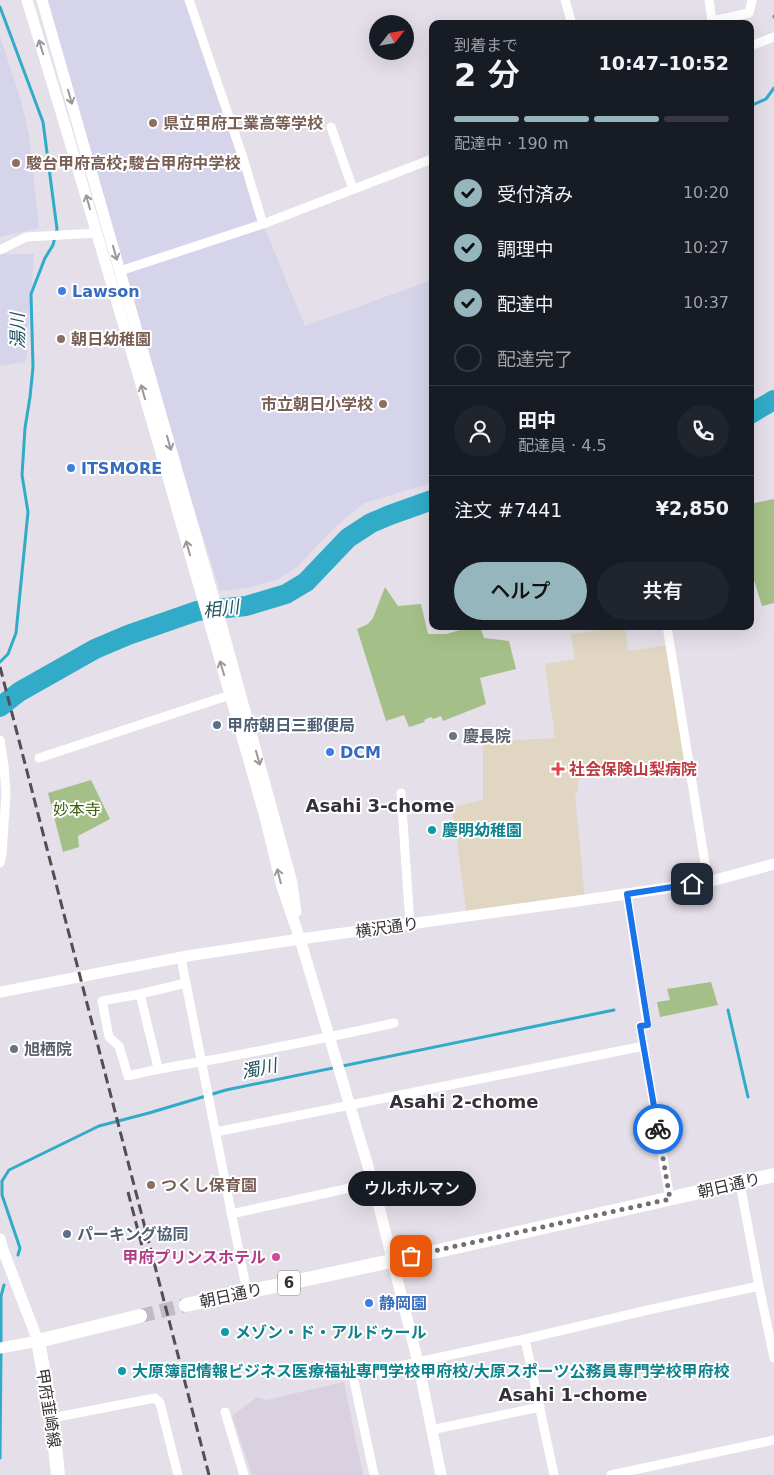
<!DOCTYPE html>
<html lang="ja">
<meta charset="utf-8">
<style>
body{margin:0;font-family:"DejaVu Sans","Noto Sans JP",sans-serif;background:#20242c;color:#f1f3f6;height:100vh;display:flex;flex-direction:column;font-size:19px;white-space:nowrap}
*{box-sizing:border-box;margin:0}
p{font-size:16px;color:#9ea1a6}
.icon{flex:none;width:28px;height:28px;fill:none;stroke:currentColor;stroke-width:2;stroke-linecap:round;stroke-linejoin:round}
.map{position:relative;flex:1;overflow:hidden}
.details{position:absolute;left:429px;top:20px;width:325px;height:610px;display:flex;flex-direction:column;background:#171b24;border-radius:10px;box-shadow:0 5px 20px #0002}
.details>*{flex:none}
.needle{width:32px;rotate:59deg}
.tools{position:absolute;left:369px;top:15px;display:grid;gap:10px}
.tools a{display:grid;place-items:center;width:45px;height:45px;border-radius:50%;background:#171b24;box-shadow:0 5px 20px #0002;font-size:25px}
.pin{position:absolute;display:grid;place-items:center;width:42px;height:42px;color:#fff;margin:-21px;border-radius:10px;box-shadow:0 2px 8px #0006}
.courier{position:absolute;display:grid;place-items:center;width:50px;height:50px;margin:-25px;border:4px solid #1a73e8;border-radius:50%;background:#fff;color:#222;box-shadow:0 1px 6px #0007}
.bubble{position:absolute;height:35px;border-radius:18px;background:#171b24;box-shadow:0 5px 20px #0002;font-size:16px;font-weight:600;line-height:35px;text-align:center}
.overview em{font-style:normal;font-weight:600}
.overview div{display:flex;flex-direction:column-reverse}
.overview{display:flex;align-items:center;justify-content:space-between;height:85px;padding:0 25px}
h1{font-size:32px;font-weight:600;line-height:38px}
.bar{display:grid;grid-template-columns:repeat(4,1fr);gap:8px 5px;align-content:center;height:60px;padding:0 25px}
.bar i{height:6px;border-radius:4px;background:#363941}
.bar .current{background:#96b6be}
.bar p{grid-column:span 4}
.line{display:flex;align-items:center;gap:12px;padding:0 25px;border-top:1px solid #363941}
.line div{flex:1}
.round{display:grid;place-items:center;flex:none;width:52px;height:52px;border-radius:26px;background:#20242c}
ol{padding:0 25px;list-style:none}
li{display:flex;align-items:center;gap:15px;height:55px}
li p{margin-inline-start:auto}
li .icon{padding:5px;border-radius:50%;background:#96b6be;color:#111;stroke-width:4}
li:last-child{color:#9ea1a6}
li i{width:28px;height:28px;border:2px solid #363941;border-radius:50%}
.button{display:flex;gap:10px;margin-top:auto;padding:10px 25px}
.button a{flex:1;height:58px;border-radius:30px;background:#96b6be;color:#111;font-size:20px;font-weight:600;line-height:58px;text-align:center}
.button a+a{background:#20242c;color:#f1f3f6}
.map>svg:first-child{display:block}
</style>
<div class="map">
<svg width="774" height="1475" viewBox="0 0 774 1475">
<rect width="100%" height="100%" fill="#e4dfe8"/>
<!-- built -->
<path fill="#dad1e0" d="M344 1382 363 1475H252L232 1416 257 1397 266 1400Z"/>
<!-- education -->
<path fill="#d6d4ea" d="M42 0H189L263 224 305 326 432 280V483L364 503 332 530 297 567 278 579 247 588 220 591 120 271Z
M0 36 21 100 29 134 39 228 0 237Z
M0 254H34L26 361 0 366Z"/>
<!-- medical -->
<path fill="#e0d6c2" d="M625 627 628 651 669 645 689 760 578 779V790L575 795 585 900 467 916 452 807 483 800V742L555 738 545 664 575 659 571 634Z"/>
<!-- green -->
<path fill="#a4c088" d="M774 499V603L762 606 754 580 750 581V504Z
M385 587 398 606 421 604 428 634H447L472 626H480L484 638 509 641 516 669 480 678 486 704 443 721 441 716 433 719 431 717 424 720 425 722 409 727 404 715 386 721 357 629 368 624 373 618Z
M91 780 110 819 78 836 79 847 63 852 48 793Z
M711 982 718 1005 660 1017 657 1002 670 1000 667 989Z"/>
<g fill="none" stroke-linecap="round" stroke-linejoin="round">
<!-- stream -->
<path stroke="#31abc8" stroke-width="3" d="M0 7 43 122 57 229 53 245 45 258 31 294 33 367 30 397 25 428 22 475 28 512 16 633 8 654 0 662
M774 16V17
M750 106 766 99 774 88
M728 1010 748 1097
M18 1255 20 1248 2 1195V1181L9 1170 99 1126 149 1113 226 1090 614 1010
M1 1344V1296L4 1285
M0 1458 1 1351"/>
<!-- river -->
<path stroke="#31abc8" stroke-width="20" d="M750 414 774 400
M0 707 19 692 95 649 128 635 197 611 246 606 286 594 306 582 348 538 371 523 390 515 432 500"/>
<!-- primary-tunnel -->
<path stroke="#c1bcc4" stroke-width="14" stroke-dasharray="14 7" stroke-linecap="butt" d="M140 1316 186 1305"/>
<!-- street -->
<path stroke="#fff" stroke-width="9" d="M189 0 243 158 263 224
M565 0 572 24
M709 0 712 21
M710 24 712 21 749 13 752 0
M750 46 774 37
M331 127 353 189
M0 250 26 237 97 233
M120 271 263 224 432 159
M667 626 708 882
M0 740 4 765 6 793 2 855 0 863
M39 758 236 693
M401 793 410 924
M627 894 647 1025 640 1026 670 1199
M181 958 247 1292
M140 994 102 1001 109 1037 119 1046 128 1076C159 1068 190 1064 222 1058 279 1047 337 1036 394 1023
M158 1068 140 994 186 983
M216 1132 644 1046
M740 1183 759 1286 774 1358
M231 1214 373 1183
M525 1339 554 1475
M225 1412 244 1475
M52 1418 155 1398 160 1403 178 1475
M431 1430 540 1407
M374 1475 353 1376 525 1339 648 1310 759 1286
M611 1475 774 1440"/>
<!-- secondary -->
<path stroke="#fff" stroke-width="11" d="M27 0 67 132 155 432 265 817 282 887 300 939 373 1183 418 1362 441 1475
M42 0 222 627 292 883 296 912
M0 992 193 955 300 939 585 900 708 882 774 864
M0 1239 3 1250 38 1341 0 1348"/>
<!-- primary -->
<path stroke="#fff" stroke-width="14" d="M186 1305 447 1249 774 1175
M58 1475 52 1418 38 1341 140 1316"/>
<!-- rail -->
<path stroke="#524f54" stroke-width="3" stroke-dasharray="10 5" stroke-linecap="butt" d="M0 667 209 1475
M128 1192 143 1250"/>
</g>
<!-- one-way arrows -->
<defs><path id="oneway-shaft" d="M-6 0H5M1.5-3L5.5 0L1.5 3" fill="none" stroke-width="1.6" stroke-linecap="round" stroke-linejoin="round" transform="scale(1.25)"/></defs>
<g stroke="#9a989a">
<use href="#oneway-shaft" transform="translate(41 47) rotate(-107)"/>
<use href="#oneway-shaft" transform="translate(70 97) rotate(74)"/>
<use href="#oneway-shaft" transform="translate(88 202) rotate(-106)"/>
<use href="#oneway-shaft" transform="translate(115 253) rotate(74)"/>
<use href="#oneway-shaft" transform="translate(143 392) rotate(-106)"/>
<use href="#oneway-shaft" transform="translate(169 443) rotate(74)"/>
<use href="#oneway-shaft" transform="translate(188 548) rotate(-106)"/>
<use href="#oneway-shaft" transform="translate(222 668) rotate(-107)"/>
<use href="#oneway-shaft" transform="translate(258 758) rotate(74)"/>
<use href="#oneway-shaft" transform="translate(279 876) rotate(-104)"/>
</g>
<g fill="none" stroke-linecap="round" stroke-linejoin="round">
<!-- done -->
<path stroke="#726f74" stroke-width="5" stroke-dasharray="0 9" d="M411 1256 670 1199 658 1129"/>
<!-- route -->
<path stroke="#1a73e8" stroke-width="6" d="M658 1129 640 1026 648 1025 627 894 692 884"/>
</g>
<!-- markers -->
<g fill="#8d6e63" stroke="#fff" stroke-width="2">
<circle cx="153" cy="123" r="5"/>
<circle cx="16" cy="163" r="5"/>
<circle cx="61" cy="339" r="5"/>
<circle cx="383" cy="404" r="5"/>
<circle cx="151" cy="1185" r="5"/>
</g>
<g fill="#3f7fe0" stroke="#fff" stroke-width="2">
<circle cx="62" cy="291" r="5"/>
<circle cx="71" cy="468" r="5"/>
<circle cx="330" cy="752" r="5"/>
<circle cx="369" cy="1303" r="5"/>
</g>
<g fill="#5c6f8a" stroke="#fff" stroke-width="2">
<circle cx="217" cy="725" r="5"/>
<circle cx="67" cy="1234" r="5"/>
</g>
<g fill="#6b7280" stroke="#fff" stroke-width="2">
<circle cx="453" cy="736" r="5"/>
<circle cx="14" cy="1049" r="5"/>
</g>
<path fill="#e0444e" stroke="#fff" stroke-width="2" d="M555.5 761.5h5v5h5v5h-5v5h-5v-5h-5v-5h5z"/>
<g fill="#0f9aa8" stroke="#fff" stroke-width="2">
<circle cx="432" cy="830" r="5"/>
<circle cx="225" cy="1332" r="5"/>
<circle cx="122" cy="1371" r="5"/>
</g>
<circle fill="#d1479c" stroke="#fff" stroke-width="2" cx="276" cy="1257" r="5"/>
<g text-anchor="middle" stroke-width="4" stroke-linejoin="round" paint-order="stroke">
<!-- shield labels -->
<rect fill="#fff" stroke="#717072" stroke-width="1" x="278" y="1270.5" width="22" height="25" rx="4"/>
<g font-size="15" font-weight="bold" fill="#343236">
<text x="289" y="1288">6</text>
</g>
<!-- education labels -->
<g font-size="16" font-weight="bold" fill="#785e54" stroke="#fff" text-anchor="start">
<text x="163" y="129">県立甲府工業高等学校</text>
<text x="26" y="169">駿台甲府高校;駿台甲府中学校</text>
<text x="71" y="345">朝日幼稚園</text>
<text x="373" y="410" text-anchor="end">市立朝日小学校</text>
<text x="161" y="1191">つくし保育園</text>
</g>
<!-- shop labels -->
<g font-size="16" font-weight="bold" fill="#366cbe" stroke="#fff" text-anchor="start">
<text x="72" y="297">Lawson</text>
<text x="81" y="474">ITSMORE</text>
<text x="340" y="758">DCM</text>
<text x="379" y="1309">静岡園</text>
</g>
<!-- service labels -->
<g font-size="16" font-weight="bold" fill="#4e5e75" stroke="#fff" text-anchor="start">
<text x="227" y="731">甲府朝日三郵便局</text>
<text x="77" y="1240">パーキング協同</text>
</g>
<!-- worship labels -->
<g font-size="16" font-weight="bold" fill="#5b616d" stroke="#fff" text-anchor="start">
<text x="463" y="742">慶長院</text>
<text x="24" y="1055">旭栖院</text>
</g>
<!-- health labels -->
<g font-size="16" font-weight="bold" fill="#be3a42" stroke="#fff" text-anchor="start">
<text x="569" y="775">社会保険山梨病院</text>
</g>
<!-- park labels -->
<g font-size="16" fill="#3f5f0a" stroke="#fff">
<text x="77" y="815">妙本寺</text>
</g>
<!-- culture labels -->
<g font-size="16" font-weight="bold" fill="#0d838f" stroke="#fff" text-anchor="start">
<text x="442" y="836">慶明幼稚園</text>
<text x="235" y="1338">メゾン・ド・アルドゥール</text>
<text x="132" y="1377">大原簿記情報ビジネス医療福祉専門学校甲府校/大原スポーツ公務員専門学校甲府校</text>
</g>
<!-- street labels -->
<g font-size="16" fill="#343236" stroke="#fff">
<text transform="translate(387 927) rotate(-8)" y="6">横沢通り</text>
<text transform="translate(729 1185) rotate(-13)" y="6">朝日通り</text>
<text transform="translate(231 1295) rotate(-12)" y="6">朝日通り</text>
<text transform="translate(49 1408) rotate(81)" y="6">甲府韮崎線</text>
</g>
<!-- hotel labels -->
<g font-size="16" font-weight="bold" fill="#b23c85" stroke="#fff" text-anchor="end">
<text x="266" y="1263">甲府プリンスホテル</text>
</g>
<!-- water labels -->
<g font-size="18" font-style="italic" fill="#225360" stroke="#fff">
<text transform="translate(18 331) rotate(-91)" y="6">湯川</text>
<text transform="translate(221 609) rotate(-7)" y="6">相川</text>
<text transform="translate(259 1069) rotate(-12)" y="6">濁川</text>
</g>
<!-- neighbourhood labels -->
<g font-size="18" font-weight="bold" fill="#353138" stroke="#fff">
<text x="380" y="812">Asahi 3-chome</text>
<text x="464" y="1108">Asahi 2-chome</text>
<text x="573" y="1401">Asahi 1-chome</text>
</g>
</g>
</svg>
<div class="tools">
<a><svg class="needle" viewBox="-14 -14 28 28"><path d="M0-13l5 13h-10z" fill="#e53935"/><path d="M0 13l5-13h-10z" fill="#9ea1a6"/></svg></a>
</div>
<div class="pin" style="left:411px;top:1256px;background:#ea580c"><svg class="icon" aria-label="bag" viewBox="0 0 24 24"><path d="M5 8h14l-1 12H6zM9 8a3 3 0 0 1 6 0"/></svg></div>
<div class="pin" style="left:692px;top:884px;background:#1f2937"><svg class="icon" aria-label="home" viewBox="0 0 24 24"><path d="M3 11l9-7 9 7M6 9v11h12V9"/></svg></div>
<div class="courier" style="left:658px;top:1129px"><svg class="icon" aria-label="bike" viewBox="0 0 24 24"><circle cx="6" cy="16" r="4"/><circle cx="18" cy="16" r="4"/><path d="M6 16l4-8h5l3 8M10 8l3 8H6M13 5h3"/></svg></div>
<div class="bubble" style="left:348px;top:1171px;width:128px">ウルホルマン</div>
<section class="details">
<div class="overview"><div><h1>2 分</h1><p>到着まで</p></div><em>10:47–10:52</em></div>
<div class="bar"><i class="current"></i><i class="current"></i><i class="current"></i><i></i><p>配達中 · 190 m</p></div>
<ol>
<li><svg class="icon" aria-label="check" viewBox="0 0 24 24"><path d="M5 12l5 5 9-10"/></svg>受付済み<p>10:20</p></li>
<li><svg class="icon" aria-label="check" viewBox="0 0 24 24"><path d="M5 12l5 5 9-10"/></svg>調理中<p>10:27</p></li>
<li><svg class="icon" aria-label="check" viewBox="0 0 24 24"><path d="M5 12l5 5 9-10"/></svg>配達中<p>10:37</p></li>
<li><i></i>配達完了</li>
</ol>
<div class="line" style="height:90px"><a class="round"><svg class="icon" aria-label="person" viewBox="0 0 24 24"><circle cx="12" cy="8" r="4"/><path d="M4 21q1-7 8-7t8 7"/></svg></a><div><b>田中</b><p>配達員 · 4.5</p></div><a class="round"><svg class="icon" aria-label="phone" viewBox="0 0 24 24"><path d="M5 4h4l2 5-3 2q2 4 5 5l2-3 5 2v4C11 20 4 13 5 4z"/></svg></a></div>
<div class="line" style="height:65px"><div>注文 #7441</div><b>¥2,850</b></div>
<div class="button"><a>ヘルプ</a><a>共有</a></div>
</section>
</div>
